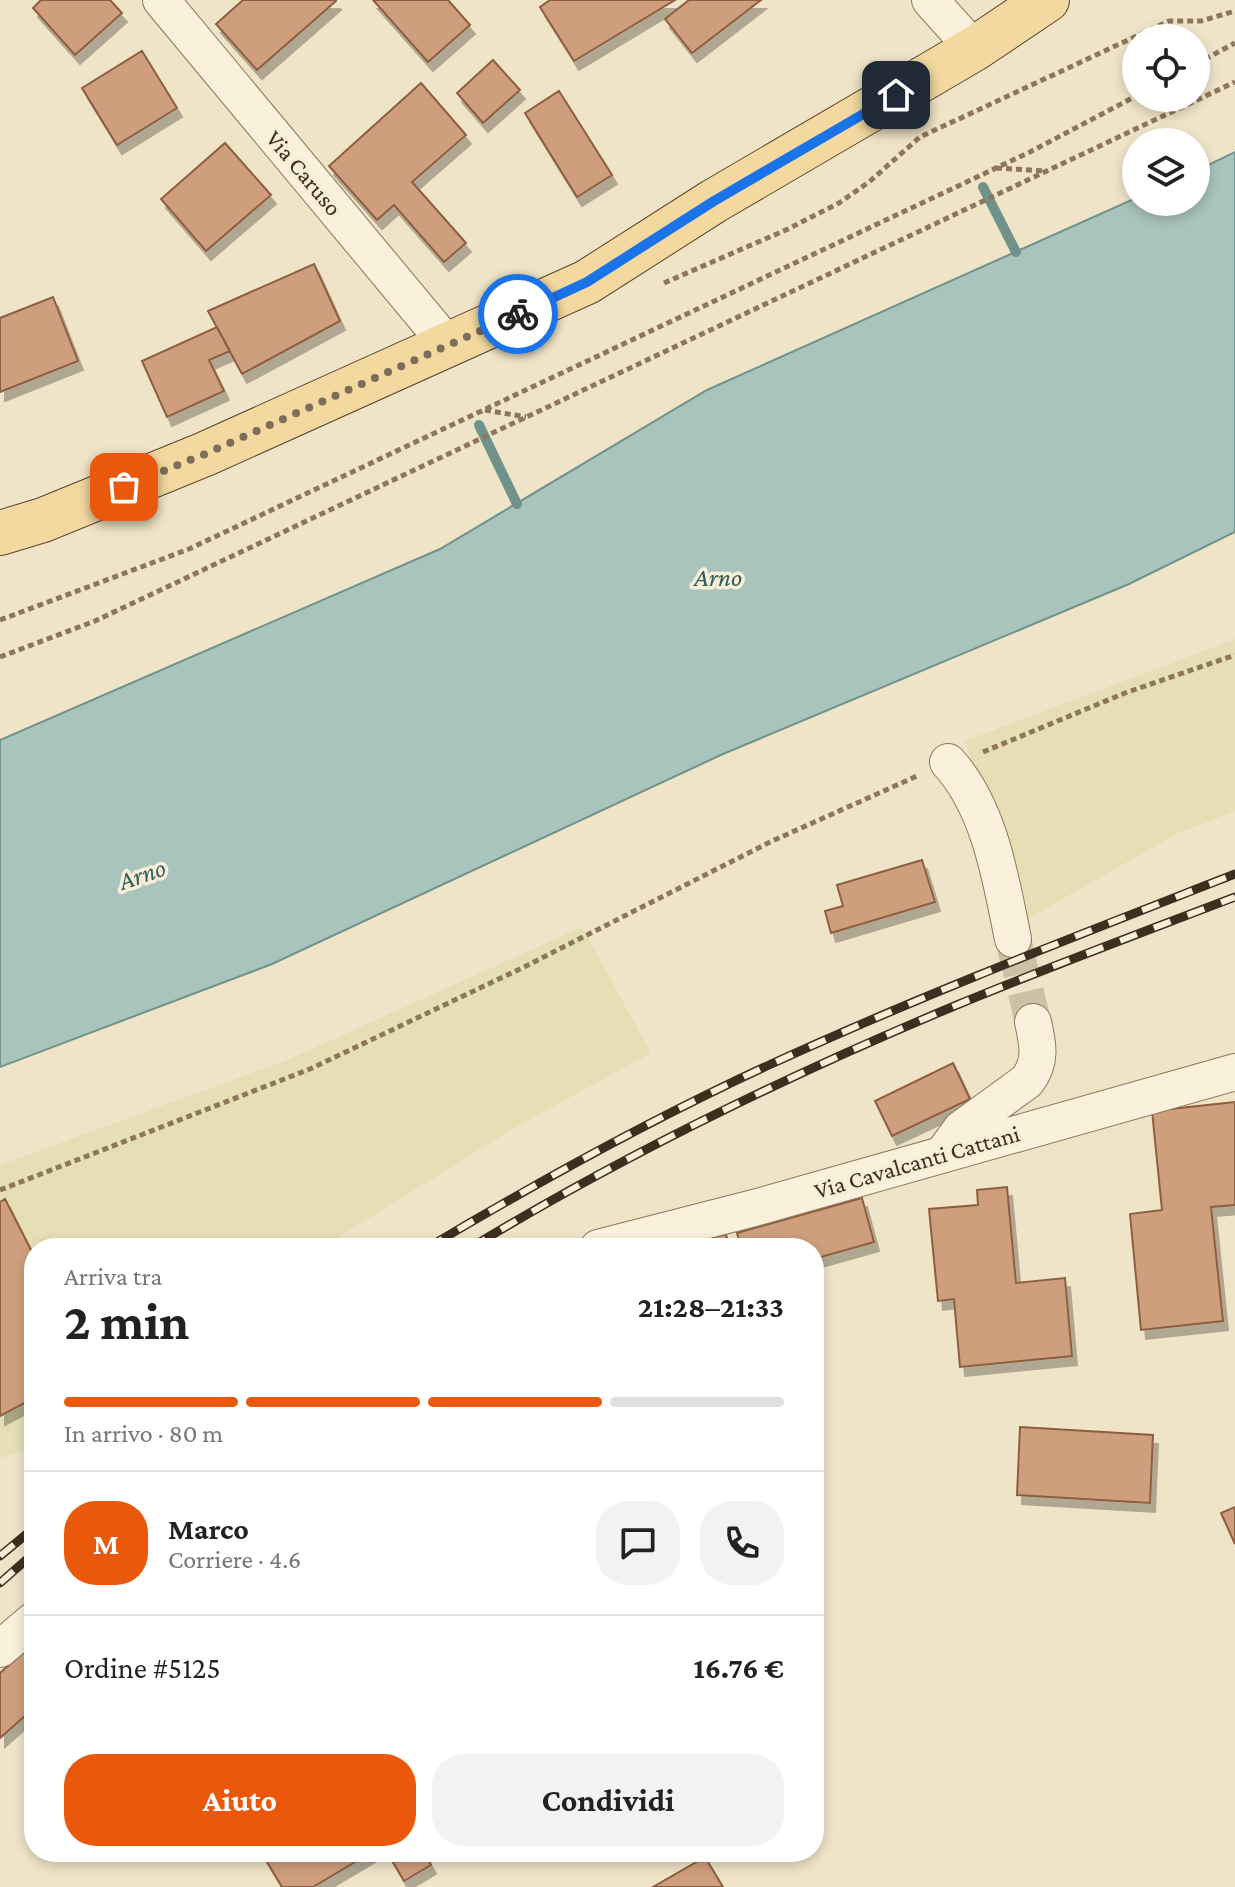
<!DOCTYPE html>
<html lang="it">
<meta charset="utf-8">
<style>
body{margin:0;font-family:"Crimson Pro",serif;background:#f2f2f2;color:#222;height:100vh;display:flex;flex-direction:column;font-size:30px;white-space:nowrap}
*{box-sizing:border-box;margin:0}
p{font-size:26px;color:#767676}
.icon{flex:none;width:44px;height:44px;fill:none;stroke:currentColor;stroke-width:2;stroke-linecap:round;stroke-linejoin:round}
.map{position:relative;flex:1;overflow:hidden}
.sheet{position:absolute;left:24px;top:1238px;width:800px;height:624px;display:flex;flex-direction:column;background:#fff;border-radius:32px;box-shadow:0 4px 12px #0003}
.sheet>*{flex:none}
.buttons{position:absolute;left:1122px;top:24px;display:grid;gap:16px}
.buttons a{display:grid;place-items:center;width:88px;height:88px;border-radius:50%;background:#fff;box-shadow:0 4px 12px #0003;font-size:40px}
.pin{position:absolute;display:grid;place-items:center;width:68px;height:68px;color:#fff;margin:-34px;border-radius:16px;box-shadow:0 4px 12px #0006}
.courier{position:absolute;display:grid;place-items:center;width:80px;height:80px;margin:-40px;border:6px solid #1a73e8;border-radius:50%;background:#fff;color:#222;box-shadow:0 2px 10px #0007}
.head em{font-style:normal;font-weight:700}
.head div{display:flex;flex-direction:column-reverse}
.head{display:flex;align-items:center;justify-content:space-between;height:136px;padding:0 40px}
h1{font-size:52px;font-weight:700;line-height:60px}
.bar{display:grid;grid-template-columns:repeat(4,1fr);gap:12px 8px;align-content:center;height:96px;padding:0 40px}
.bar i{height:10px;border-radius:6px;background:#e0e0e0}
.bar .current{background:#ea580c}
.bar p{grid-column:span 4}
.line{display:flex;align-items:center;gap:20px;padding:0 40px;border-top:2px solid #e0e0e0}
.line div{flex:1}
.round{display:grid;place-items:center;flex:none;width:84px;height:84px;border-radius:32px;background:#f2f2f2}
.button{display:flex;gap:16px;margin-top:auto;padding:16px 40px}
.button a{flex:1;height:92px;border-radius:32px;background:#ea580c;color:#fff;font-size:32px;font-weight:700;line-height:92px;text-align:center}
.button a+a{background:#f2f2f2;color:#222}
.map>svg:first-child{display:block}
</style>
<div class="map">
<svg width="1235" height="1887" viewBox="0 0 1235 1887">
<defs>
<filter id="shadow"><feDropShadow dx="5" dy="9" stdDeviation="0" flood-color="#0004"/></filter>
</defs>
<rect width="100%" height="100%" fill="#f0e4c8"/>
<!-- farmland -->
<path fill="#e6deb5" d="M1235 639V811L1176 834 1017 925 965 741Z
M582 927 651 1053 514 1128 321 1248H34V1446L0 1458V1165L285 1061Z"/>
<!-- water -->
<path fill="#a9c4bc" stroke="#6f938a" stroke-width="2" d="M1235 152V532L1129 584 723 754 272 964 0 1067V740L440 549 707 390 1136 198V202H1196V171Z"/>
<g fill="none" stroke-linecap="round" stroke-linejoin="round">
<!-- stream -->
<path stroke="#6f938a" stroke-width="10" d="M983 187 1016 252
M479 425 517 504"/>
</g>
<!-- building -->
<path fill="#cf9f7d" stroke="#8d5f41" stroke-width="2" filter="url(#shadow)" d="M41 0H110L122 13 75 55 33 8Z
M243 0H335L336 1 257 70 216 24Z
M373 0H448L470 25 428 62Z
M550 0H675L574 61 540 7Z
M689 0H761L692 53 665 19Z
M142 51 177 108 117 145 82 88Z
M493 60 520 90 483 123 457 93Z
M421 83 466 135 412 182 466 243 444 262 394 205 377 220 329 166Z
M559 91 612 175 577 197 525 113Z
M225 143 271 195 206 251 161 199Z
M314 264 340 321 242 374 208 311Z
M53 297 78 361 0 392V318Z
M217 327 230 351 209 360 224 391 167 417 142 361Z
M922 860 935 902 831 933 825 911 843 906 837 885Z
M953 1063 970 1099 892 1136 875 1101Z
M1235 1102V1205L1211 1207 1223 1321 1141 1330 1130 1214 1162 1210 1152 1111Z
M1007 1187 1016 1283 1065 1278 1072 1356 960 1367 954 1299 938 1301 929 1209 978 1205 977 1190Z
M862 1198 874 1242 814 1259V1248H741L737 1233Z
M5 1199 34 1256V1398L0 1416V1202Z
M726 1234 729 1248H669Z
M1020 1427 1153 1435 1150 1503 1017 1495Z
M1235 1507V1544L1221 1513Z
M34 1643V1708L0 1738V1673Z
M261 1852H372L313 1887H282Z
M387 1852H424L431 1865 404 1881Z
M705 1857 723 1887H653Z"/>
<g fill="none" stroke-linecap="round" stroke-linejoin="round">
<!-- minor-tunnel -->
<path stroke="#ccc0a6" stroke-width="36" stroke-dasharray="36 18" stroke-linecap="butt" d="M1013 939 1033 1022"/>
<defs>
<path id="minor" d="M161 0 448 345
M930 0 974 49
M948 762C990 808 1001 880 1013 939
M942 1155 961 1129 1027 1081C1042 1062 1038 1044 1033 1022
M598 1248 754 1208 1235 1072
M0 1649 34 1620"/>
<path id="major" d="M0 533 43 520 205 454 587 282 714 201 974 49 1047 0"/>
</defs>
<!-- minor casing -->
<use href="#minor" stroke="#8d765c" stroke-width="38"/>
<!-- major casing -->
<use href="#major" stroke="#5b4430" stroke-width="46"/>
<!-- path -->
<path stroke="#8d765c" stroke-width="5" stroke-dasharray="6 4" stroke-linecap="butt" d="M1196 64 1235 43
M996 168 1046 171
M664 283 788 229 839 203 869 182 920 137 1169 21H1201L1235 11
M485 410 526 417
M0 620 189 549 1030 152 1136 96
M0 657 95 621 1235 82
M983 752 1125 693 1235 655
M0 1190 310 1069 524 967 770 842 917 776"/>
<!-- minor -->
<use href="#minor" stroke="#faf1dc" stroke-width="36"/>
<!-- major -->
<use href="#major" stroke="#f3d9a0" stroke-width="44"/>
<defs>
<path id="rail" d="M427 1248C538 1182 652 1119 769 1065 922 995 1079 935 1235 874
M470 1248C624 1155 787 1076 952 1007 1046 968 1141 933 1235 897
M0 1556 34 1528
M0 1583 34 1553"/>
</defs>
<!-- rail casing -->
<use href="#rail" stroke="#3d2e20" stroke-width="9"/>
<!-- rail -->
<use href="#rail" stroke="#f7eed8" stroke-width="6" stroke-dasharray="18" stroke-linecap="butt"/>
</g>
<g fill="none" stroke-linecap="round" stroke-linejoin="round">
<!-- done -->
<path stroke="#7c6e5b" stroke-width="8" stroke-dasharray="0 14.4" d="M124 487 205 454 518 314"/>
<!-- route -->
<path stroke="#1a73e8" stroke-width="10" d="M518 314 587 282 714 201 896 95"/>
</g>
<g text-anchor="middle" stroke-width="7" stroke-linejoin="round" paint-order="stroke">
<!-- street labels -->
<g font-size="24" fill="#3d2e20" stroke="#f7eed8">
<text transform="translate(304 173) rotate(50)" y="8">Via Caruso</text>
<text transform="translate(917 1162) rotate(-16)" y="8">Via Cavalcanti Cattani</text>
</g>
<!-- water labels -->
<g font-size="26" font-style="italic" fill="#2f5d5a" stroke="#f7eed8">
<text x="718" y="586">Arno</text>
<text transform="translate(142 874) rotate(-19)" y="9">Arno</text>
</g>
</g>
</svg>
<div class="buttons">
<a><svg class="icon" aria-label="locate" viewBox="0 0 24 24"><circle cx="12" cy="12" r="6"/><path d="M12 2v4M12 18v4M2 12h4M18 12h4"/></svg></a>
<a><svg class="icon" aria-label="layers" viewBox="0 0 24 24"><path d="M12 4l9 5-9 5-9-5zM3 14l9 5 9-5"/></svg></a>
</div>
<div class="pin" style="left:124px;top:487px;background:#ea580c"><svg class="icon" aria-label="bag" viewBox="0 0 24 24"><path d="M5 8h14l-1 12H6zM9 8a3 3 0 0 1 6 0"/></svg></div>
<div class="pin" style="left:896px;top:95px;background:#1f2937"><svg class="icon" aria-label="home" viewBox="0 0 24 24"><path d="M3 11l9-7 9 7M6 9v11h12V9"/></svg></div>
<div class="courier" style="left:518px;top:314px"><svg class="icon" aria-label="bike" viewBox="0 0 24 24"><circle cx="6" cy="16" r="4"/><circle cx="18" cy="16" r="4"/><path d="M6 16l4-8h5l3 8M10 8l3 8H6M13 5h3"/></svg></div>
<section class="sheet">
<div class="head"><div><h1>2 min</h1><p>Arriva tra</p></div><em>21:28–21:33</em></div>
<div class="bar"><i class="current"></i><i class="current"></i><i class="current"></i><i></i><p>In arrivo · 80 m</p></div>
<div class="line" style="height:144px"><b class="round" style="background:#ea580c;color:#fff">M</b><div><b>Marco</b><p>Corriere · 4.6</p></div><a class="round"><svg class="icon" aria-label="chat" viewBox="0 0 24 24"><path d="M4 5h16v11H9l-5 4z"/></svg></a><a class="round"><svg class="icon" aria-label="phone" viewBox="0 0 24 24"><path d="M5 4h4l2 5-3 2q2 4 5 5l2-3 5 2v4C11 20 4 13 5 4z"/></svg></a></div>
<div class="line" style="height:104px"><div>Ordine #5125</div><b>16.76 €</b></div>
<div class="button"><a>Aiuto</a><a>Condividi</a></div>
</section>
</div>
